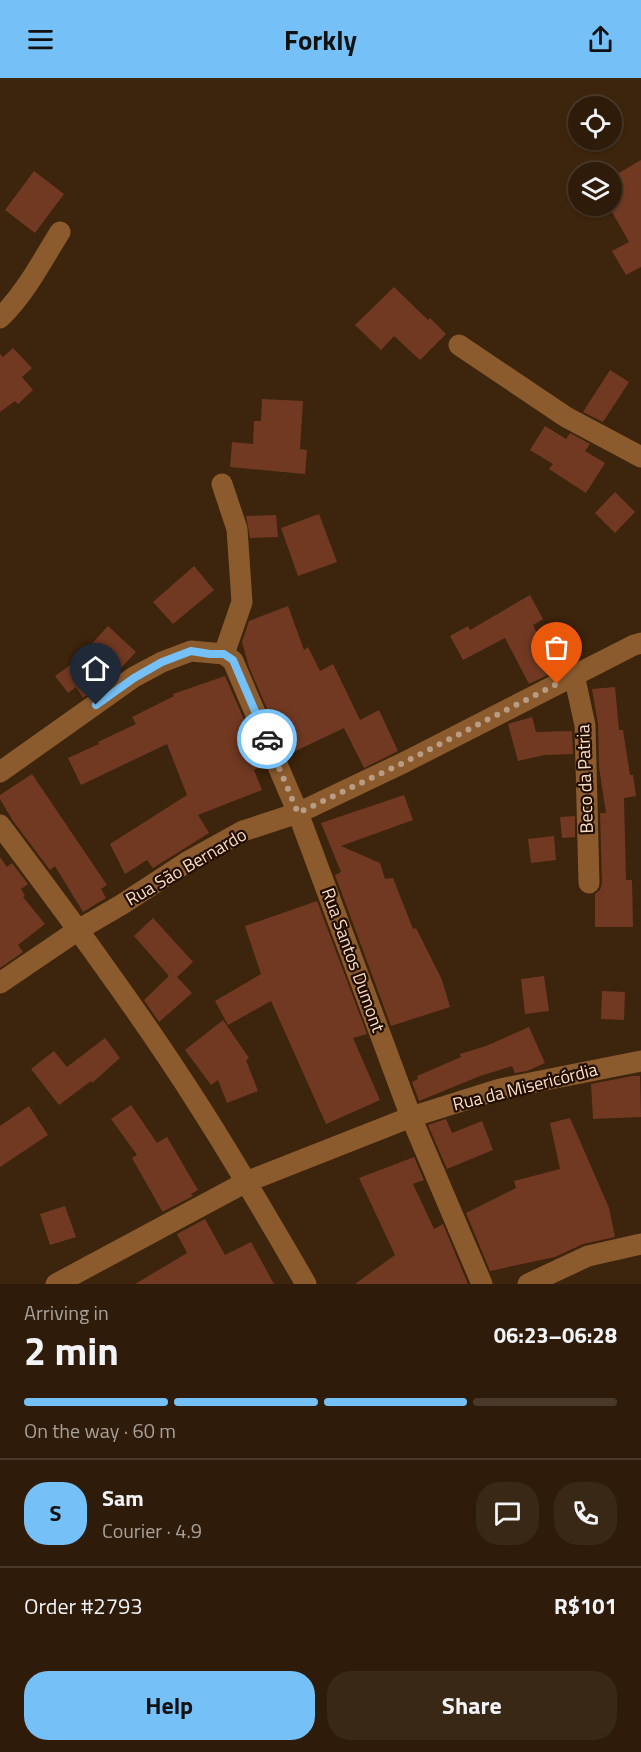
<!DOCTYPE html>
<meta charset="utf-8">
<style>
body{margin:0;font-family:"Titillium Web",sans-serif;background:#3a2817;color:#f1f3f6;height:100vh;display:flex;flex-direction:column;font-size:22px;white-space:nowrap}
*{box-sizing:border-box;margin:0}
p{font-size:20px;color:#a7a19c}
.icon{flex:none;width:33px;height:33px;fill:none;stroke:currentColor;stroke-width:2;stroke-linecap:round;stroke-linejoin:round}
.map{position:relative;height:1206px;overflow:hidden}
.panel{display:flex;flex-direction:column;background:#2e1b09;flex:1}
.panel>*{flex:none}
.controls{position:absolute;left:568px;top:18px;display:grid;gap:12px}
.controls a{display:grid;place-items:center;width:54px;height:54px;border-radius:50%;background:#2e1b09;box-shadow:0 2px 4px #0004,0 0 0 2px #49392a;font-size:30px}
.pin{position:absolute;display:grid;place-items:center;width:51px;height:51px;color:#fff;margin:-62px -26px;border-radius:50% 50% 50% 0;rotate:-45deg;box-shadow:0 0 6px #0007}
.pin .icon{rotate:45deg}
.courier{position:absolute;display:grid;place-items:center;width:60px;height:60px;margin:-30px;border:4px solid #75c0f6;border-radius:50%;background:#fff;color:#222;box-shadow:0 2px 8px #0007}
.summary em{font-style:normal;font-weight:700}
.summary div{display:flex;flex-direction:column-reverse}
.summary{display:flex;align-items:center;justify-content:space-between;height:102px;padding:0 24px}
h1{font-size:39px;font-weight:700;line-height:45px}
.bar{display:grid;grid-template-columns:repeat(4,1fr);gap:9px 6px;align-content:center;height:72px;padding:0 24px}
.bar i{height:8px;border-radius:4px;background:#49392a}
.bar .selected{background:#75c0f6}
.bar p{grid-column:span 4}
.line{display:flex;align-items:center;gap:15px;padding:0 24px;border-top:2px solid #49392a}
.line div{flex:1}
.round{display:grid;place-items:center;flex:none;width:63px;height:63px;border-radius:24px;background:#3a2817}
.action{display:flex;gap:12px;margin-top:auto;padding:12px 24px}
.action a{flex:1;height:69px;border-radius:24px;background:#75c0f6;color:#111;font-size:24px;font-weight:700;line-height:69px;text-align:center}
.action a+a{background:#3a2817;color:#f1f3f6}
header{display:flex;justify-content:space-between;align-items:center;height:78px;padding:0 24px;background:#75c0f6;color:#111;font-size:27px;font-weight:700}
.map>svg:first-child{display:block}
</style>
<header><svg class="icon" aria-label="menu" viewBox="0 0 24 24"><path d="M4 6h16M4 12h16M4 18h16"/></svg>Forkly<svg class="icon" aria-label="share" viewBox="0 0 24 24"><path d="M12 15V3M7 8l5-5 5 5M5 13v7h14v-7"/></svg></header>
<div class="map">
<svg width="641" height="1206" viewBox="0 0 641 1206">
<rect width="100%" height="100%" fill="#3d240c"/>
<!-- building -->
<path fill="#723922" d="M641 82V189L626 197 612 173 629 164 612 134V99Z
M34 93 64 116 35 155 5 132Z
M394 209 428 242 430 240 446 256 420 282 394 258 381 272 355 247Z
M13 270 32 290 22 299 33 312 18 326 15 323 0 334V276L3 279Z
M610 292 629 304 603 344 583 334Z
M262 321 303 323 300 371 307 372 305 396 230 389 232 364 253 366 254 343H261Z
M545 348 566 361 570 355 590 366 585 373 605 385 586 415 549 391 553 386 530 372Z
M615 414 635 434 615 455 595 435Z
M319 436 337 484 298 498 281 450Z
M276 437 278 459 250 460 246 438Z
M194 488 214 512 173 546 153 524Z
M530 517 543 541 533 547 556 593 529 606 505 560 463 582 450 558 468 548 470 552Z
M288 528 304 572 308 569 320 593 333 586 360 642 379 632 398 673 364 690 344 650 287 677 249 589 242 564 249 543Z
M108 548 136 574 119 592 83 620 76 609 68 615 55 598 76 583Z
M225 598 264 687 254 692 262 712 198 737 209 755 153 790 147 782 125 796 110 766 187 717 167 666 81 707 68 680 99 666 98 664 136 646 132 639 174 618 173 616Z
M615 609 619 652H623L630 697H633L636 718 624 720 626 802H632L633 849H595V816L600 812 602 805 600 735H606L599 689 598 646 592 611Z
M532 639 536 654 572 653 573 676 544 677 518 683 508 646Z
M32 696 107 807 101 811 106 820 83 834 55 788 50 792 13 743 0 721V717Z
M404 717 413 742 341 768 380 785 385 801 393 800 413 851 416 850 442 902 450 929 391 948 335 797 341 794 321 745Z
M575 738V759L562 760 560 739Z
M554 758 556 782 531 785 528 761Z
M0 779 7 789 12 785 28 806 21 811 25 818 23 819 45 846 18 867 23 874 0 890Z
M317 823 367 956 353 960 380 1022 326 1046 271 923 228 947 215 923 261 896 245 848Z
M153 840 193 884 177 899 192 915 159 944 144 922 169 898 134 858Z
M544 898 549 933 525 936 521 901Z
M602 913 625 914 624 942 601 941Z
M223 942 249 980 246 982 258 1013 227 1025 218 1002 211 1007 185 972Z
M529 949 545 985 527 993 515 995 512 988 480 998 419 1023 412 1004 418 1001 417 998 461 979 460 976 486 968Z
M105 960 120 980 92 1005 91 1003 59 1027 31 991 54 973 67 989Z
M632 998H640L641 1039 593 1041 591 1006Z
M131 1027 157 1065 167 1059 198 1112 191 1116 193 1118 164 1133H162L132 1080 137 1077 111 1041Z
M29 1028 48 1057 0 1089V1048Z
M570 1040 609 1130 615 1159 583 1166 555 1179 490 1193 466 1135 516 1110 514 1103 560 1091 550 1045Z
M446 1041 452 1055 482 1043 493 1072 447 1091 428 1047Z
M414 1079 424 1102 413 1106 434 1151 443 1146 468 1206H355L395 1177 359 1100Z
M65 1128 76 1159 50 1167 40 1136Z
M205 1141 225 1177 251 1164 274 1206H135L187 1175 177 1156Z"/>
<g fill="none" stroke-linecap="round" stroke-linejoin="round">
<!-- minor -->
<path stroke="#8b5b2d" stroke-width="21" d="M0 240C25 216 42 183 60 154
M459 267 566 339 641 379
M222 406 237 451 242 524 224 576
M574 597 585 647 589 805
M0 694 134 599 162 584 191 573 224 576 233 583 298 735 411 1039 482 1206
M0 747C68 838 137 930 198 1026 236 1085 271 1146 306 1206
M0 905 78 852 121 827 187 784 243 753 298 735 405 684 634 567 641 565
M56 1206 246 1104 411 1039 500 1011 641 983
M528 1206 588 1178 641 1166"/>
</g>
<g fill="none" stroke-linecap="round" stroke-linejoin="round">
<!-- done -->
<path stroke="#b89c85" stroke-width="6" stroke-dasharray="0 10.8" d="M267 661 298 735 405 684 557 606"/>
<!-- route -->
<path stroke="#75c0f6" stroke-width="8" d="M96 627 134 600 162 584 191 573 210 576H224L233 582 267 661"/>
</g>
<g text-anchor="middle" stroke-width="4.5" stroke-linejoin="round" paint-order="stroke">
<!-- street labels -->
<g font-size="18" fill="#faddc6" stroke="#210e00">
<text transform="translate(585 701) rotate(-92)" y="6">Beco da Patria</text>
<text transform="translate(186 789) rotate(-30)" y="6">Rua São Bernardo</text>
<text transform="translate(353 882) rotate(70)" y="6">Rua Santos Dumont</text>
<text transform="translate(525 1009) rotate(-14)" y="6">Rua da Misericórdia</text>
</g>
</g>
</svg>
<div class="controls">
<a><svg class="icon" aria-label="locate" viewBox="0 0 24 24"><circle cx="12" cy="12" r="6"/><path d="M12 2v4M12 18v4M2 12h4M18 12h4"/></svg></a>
<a><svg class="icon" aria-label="layers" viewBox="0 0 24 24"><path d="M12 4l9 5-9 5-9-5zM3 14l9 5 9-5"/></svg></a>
</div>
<div class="pin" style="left:557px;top:606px;background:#ea580c"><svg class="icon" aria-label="bag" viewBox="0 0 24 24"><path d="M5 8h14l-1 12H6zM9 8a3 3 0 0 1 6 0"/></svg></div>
<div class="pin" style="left:96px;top:627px;background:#1f2937"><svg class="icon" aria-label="home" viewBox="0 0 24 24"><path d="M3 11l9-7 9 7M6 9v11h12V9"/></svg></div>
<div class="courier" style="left:267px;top:661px"><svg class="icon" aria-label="car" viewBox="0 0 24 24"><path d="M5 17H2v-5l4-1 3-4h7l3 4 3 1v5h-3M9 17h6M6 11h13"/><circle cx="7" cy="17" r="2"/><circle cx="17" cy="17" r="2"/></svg></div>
</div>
<section class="panel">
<div class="summary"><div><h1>2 min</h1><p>Arriving in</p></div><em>06:23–06:28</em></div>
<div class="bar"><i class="selected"></i><i class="selected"></i><i class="selected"></i><i></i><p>On the way · 60 m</p></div>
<div class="line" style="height:108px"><b class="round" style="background:#75c0f6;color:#111">S</b><div><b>Sam</b><p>Courier · 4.9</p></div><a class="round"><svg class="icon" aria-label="chat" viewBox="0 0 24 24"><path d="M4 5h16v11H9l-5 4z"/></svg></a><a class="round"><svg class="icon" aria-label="phone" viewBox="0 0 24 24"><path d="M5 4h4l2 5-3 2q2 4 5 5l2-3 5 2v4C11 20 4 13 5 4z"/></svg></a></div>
<div class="line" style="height:78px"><div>Order #2793</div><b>R$101</b></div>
<div class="action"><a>Help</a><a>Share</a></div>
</section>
